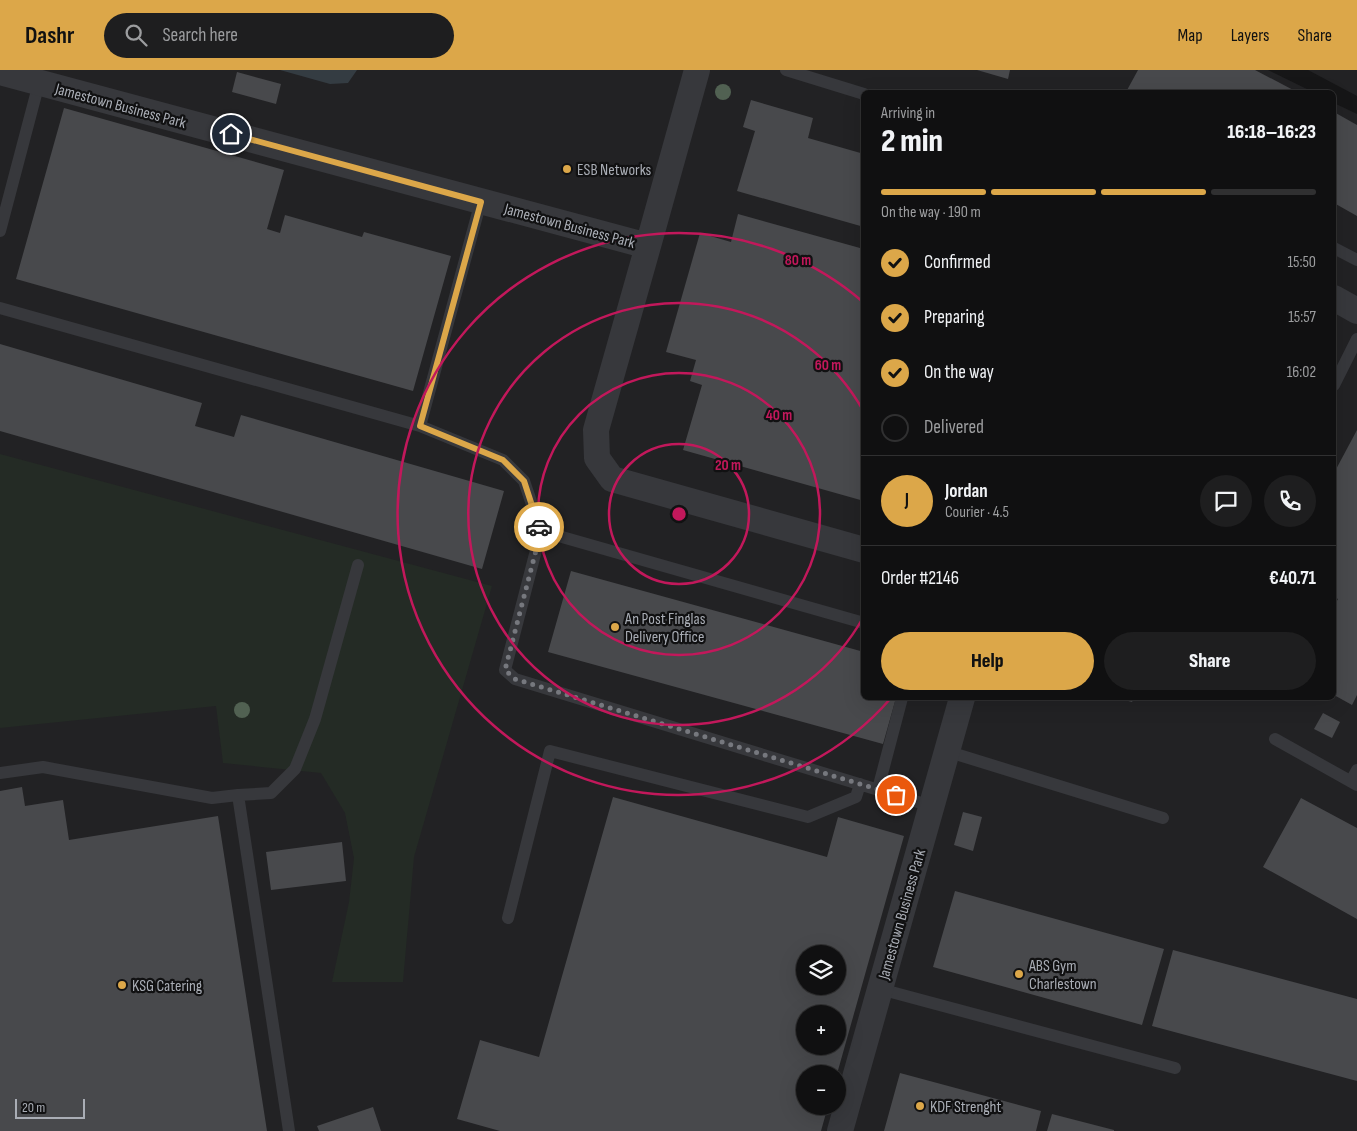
<!DOCTYPE html>
<meta charset="utf-8">
<style>
body{margin:0;font-family:"Sofia Sans Condensed",sans-serif;background:#1e1e1f;color:#f1f3f6;height:100vh;display:flex;flex-direction:column;font-size:19px;white-space:nowrap}
*{box-sizing:border-box;margin:0}
p{font-size:16px;color:#9c9d9f}
.icon{flex:none;width:28px;height:28px;fill:none;stroke:currentColor;stroke-width:2;stroke-linecap:round;stroke-linejoin:round}
.map{position:relative;flex:1;overflow:hidden}
.drawer{position:absolute;left:861px;top:20px;width:475px;height:610px;display:flex;flex-direction:column;background:#101011;border-radius:8px;box-shadow:0 5px 20px #0002,0 0 0 1px #303031}
.drawer>*{flex:none}
.tools{position:absolute;left:796px;top:875px;display:grid;gap:10px}
.tools a{display:grid;place-items:center;width:50px;height:50px;border-radius:50%;background:#101011;box-shadow:0 5px 20px #0002,0 0 0 1px #303031;font-size:25px}
.scale{position:absolute;left:15px;bottom:12px;width:70px;box-sizing:border-box;padding-left:5px;border:2px solid #a9adb5;border-top:0;font-size:14px;line-height:18px;white-space:nowrap;color:#a9adb5;-webkit-text-stroke:4px #111112;paint-order:stroke}
.pin{position:absolute;display:grid;place-items:center;width:42px;height:42px;color:#fff;margin:-21px;border:2px solid #fff;border-radius:50%;box-shadow:0 1px 5px #0007}
.courier{position:absolute;display:grid;place-items:center;width:50px;height:50px;margin:-25px;border:4px solid #dca749;border-radius:50%;background:#fff;color:#222;box-shadow:0 1px 6px #0007}
.headline em{font-style:normal;font-weight:800}
.headline div{display:flex;flex-direction:column-reverse}
.headline{display:flex;align-items:center;justify-content:space-between;height:85px;padding:0 20px}
h1{font-size:32px;font-weight:800;line-height:38px}
.bar{display:grid;grid-template-columns:repeat(4,1fr);gap:8px 5px;align-content:center;height:60px;padding:0 20px}
.bar i{height:6px;border-radius:4px;background:#303031}
.bar .on{background:#dca749}
.bar p{grid-column:span 4}
.line{display:flex;align-items:center;gap:12px;padding:0 20px;border-top:1px solid #303031}
.line div{flex:1}
.round{display:grid;place-items:center;flex:none;width:52px;height:52px;border-radius:26px;background:#1e1e1f}
ol{padding:0 20px;list-style:none}
li{display:flex;align-items:center;gap:15px;height:55px}
li p{margin-inline-start:auto}
li .icon{padding:5px;border-radius:50%;background:#dca749;color:#111;stroke-width:4}
li:last-child{color:#9c9d9f}
li i{width:28px;height:28px;border:2px solid #303031;border-radius:50%}
.primary-button{display:flex;gap:10px;margin-top:auto;padding:10px 20px}
.primary-button a{flex:1;height:58px;border-radius:30px;background:#dca749;color:#111;font-size:20px;font-weight:800;line-height:58px;text-align:center}
.primary-button a+a{background:#1e1e1f;color:#f1f3f6}
header{display:flex;align-items:center;gap:30px;box-sizing:border-box;height:70px;padding:0 25px;background:#dca749;color:#111}
header strong{font-size:24px}
nav{display:flex;gap:28px;margin-inline-start:auto;font-size:18px}
.search{width:350px;height:45px;background:#1e1e1f;display:flex;align-items:center;gap:12px;box-sizing:border-box;padding:0 18px;border-radius:28px;color:#9c9d9f;font-size:19px}
.map>svg:first-child{display:block}
</style>
<header>
<strong>Dashr</strong>
<div class="search"><svg class="icon" aria-label="search" viewBox="0 0 24 24"><circle cx="10" cy="10" r="6"/><path d="M15 15l6 6"/></svg>Search here</div>
<nav><a>Map</a><a>Layers</a><a>Share</a></nav>
</header>
<div class="map">
<svg width="1357" height="1061" viewBox="0 0 1357 1061">
<rect width="100%" height="100%" fill="#161617"/>
<!-- built -->
<path fill="#222224" fill-rule="evenodd" d="M0 0H1268L1313 22H864V628H1334V33L1357 44V1061H0ZM805 884H838V916H805ZM805 944H838V976H805ZM805 1004H838V1036H805Z
M1308 0H1357V26Z"/>
<!-- green -->
<path fill="#242b25" d="M0 384 492 516 414 787 403 912H332L349 832 354 788 345 743 321 703 223 693 216 636 0 658Z"/>
<!-- water -->
<path fill="#343c42" d="M280 0H357L348 13 330 14Z"/>
<!-- building -->
<path fill="#48494c" fill-rule="evenodd" d="M977 0H1010L1008 9Z
M1138 0H1255L1297 22H1126Z
M237 2 281 14 276 34 232 22Z
M751 30 813 48 808 68 864 84V157L737 121 755 61 743 57Z
M64 38 284 100 267 159 280 163 285 145 362 167 364 162 451 186 413 321 16 209Z
M1334 42 1357 55V146L1334 133Z
M738 144 860 178 864 168V431L683 380 702 315 690 311 696 290 666 282 700 163 731 172Z
M0 274 202 333 195 356 234 367 241 345 504 421 482 499 0 361Z
M1357 360V625L1352 635 1334 625V536L1338 529 1334 527V403Z
M571 501 864 582V628H896L883 674 548 582Z
M1117 628H1134L1132 632Z
M1323 643 1340 652 1332 668 1314 659Z
M22 717 25 736 63 730 69 770 218 746 267 1061H0V721Z
M613 727 827 787 838 747 904 766 837 1004H805V1036H828L821 1061H500L457 1049 480 970 539 987ZM805 884H838V916H805ZM805 944H838V976H805Z
M1301 728 1357 758V849L1263 797Z
M963 742 982 747 973 781 954 775Z
M342 772 346 811 271 820 266 782Z
M955 821 1164 879 1142 955 933 897Z
M1173 880 1357 929V1011L1152 956Z
M900 1003 1041 1041 1036 1061H884Z
M373 1037 381 1061H319L317 1056Z
M1052 1044 1114 1060V1061H1047Z"/>
<g fill="none" stroke-linecap="round" stroke-linejoin="round">
<!-- lane -->
<path stroke="#37383c" stroke-width="12" d="M786 0 864 24
M0 161 39 13
M1334 178 1357 190
M0 238 420 356 503 390 524 411 541 461 505 600 515 609 931 736
M1334 315 1357 269
M420 356 481 131
M541 461 864 553
M1275 669 1357 715
M946 681 1163 748
M0 703 43 697 212 728 238 725 289 1061
M1351 711 1357 700
M878 719 902 628
M238 725 271 723 295 699 315 649 358 495
M508 848 550 681 808 747 856 727 860 714
M880 919 1175 998"/>
<!-- street -->
<path stroke="#37383c" stroke-width="26" d="M0 2 648 176 596 360 597 388 612 409 864 480
M648 176 697 0
M1334 228 1357 241
M840 1061 962 628"/>
</g>
<!-- trees -->
<g fill="#516152">
<circle cx="723" cy="22" r="8"/>
<circle cx="242" cy="640" r="8"/>
</g>
<g fill="none" stroke-linecap="round" stroke-linejoin="round">
<!-- done -->
<path stroke="#76787e" stroke-width="5" stroke-dasharray="0 9" d="M539 457 541 461 505 600 515 609 896 725"/>
<!-- route -->
<path stroke="#dca749" stroke-width="6" d="M231 64 481 132 420 356 503 390 524 411 539 457"/>
</g>
<!-- distance rings -->
<g fill="none" stroke="#c2185b" stroke-width="2.5">
<circle cx="679" cy="444" r="70"/>
<circle cx="679" cy="444" r="141"/>
<path d="M864 546A211 211 0 1 1 864 342"/>
<path d="M891 628A281 281 0 1 1 863 232"/>
</g>
<!-- markers -->
<g fill="#dca749" stroke="#111112" stroke-width="2">
<circle cx="567" cy="99" r="5"/>
<circle cx="615" cy="557" r="5"/>
<circle cx="1019" cy="904" r="5"/>
<circle cx="122" cy="915" r="5"/>
<circle cx="920" cy="1036" r="5"/>
</g>
<g text-anchor="middle" stroke-width="4.5" stroke-linejoin="round" paint-order="stroke">
<!-- street labels -->
<g font-size="16" fill="#a9adb5" stroke="#111112">
<text transform="translate(121 35) rotate(15)" y="6">Jamestown Business Park</text>
<text transform="translate(570 155) rotate(15)" y="6">Jamestown Business Park</text>
<text transform="translate(901 844) rotate(-74)" y="6">Jamestown Business Park</text>
</g>
<!-- poi labels -->
<g font-size="16" fill="#a9adb5" stroke="#111112" text-anchor="start">
<text x="577" y="105">ESB Networks</text>
<text x="625" y="554">An Post Finglas<tspan x="625" dy="18">Delivery Office</tspan></text>
<text x="1029" y="901">ABS Gym<tspan x="1029" dy="18">Charlestown</tspan></text>
<text x="132" y="921">KSG Catering</text>
<text x="930" y="1042">KDF Strenght</text>
</g>
</g>
<circle cx="679" cy="444" r="8" fill="#c2185b" stroke="#111112" stroke-width="2.5"/>
<g font-size="15" text-anchor="middle" font-weight="bold" fill="#c2185b" stroke="#111112" stroke-width="4.5" stroke-linejoin="round" paint-order="stroke">
<text x="798" y="195">80 m</text>
<text x="828" y="300">60 m</text>
<text x="779" y="350">40 m</text>
<text x="728" y="400">20 m</text>
</g>
</svg>
<div class="tools">
<a><svg class="icon" aria-label="layers" viewBox="0 0 24 24"><path d="M12 4l9 5-9 5-9-5zM3 14l9 5 9-5"/></svg></a>
<a>+</a>
<a>−</a>
</div>
<div class="scale">20 m</div>
<div class="pin" style="left:896px;top:725px;background:#ea580c"><svg class="icon" aria-label="bag" viewBox="0 0 24 24"><path d="M5 8h14l-1 12H6zM9 8a3 3 0 0 1 6 0"/></svg></div>
<div class="pin" style="left:231px;top:64px;background:#1f2937"><svg class="icon" aria-label="home" viewBox="0 0 24 24"><path d="M3 11l9-7 9 7M6 9v11h12V9"/></svg></div>
<div class="courier" style="left:539px;top:457px"><svg class="icon" aria-label="car" viewBox="0 0 24 24"><path d="M5 17H2v-5l4-1 3-4h7l3 4 3 1v5h-3M9 17h6M6 11h13"/><circle cx="7" cy="17" r="2"/><circle cx="17" cy="17" r="2"/></svg></div>
<section class="drawer">
<div class="headline"><div><h1>2 min</h1><p>Arriving in</p></div><em>16:18–16:23</em></div>
<div class="bar"><i class="on"></i><i class="on"></i><i class="on"></i><i></i><p>On the way · 190 m</p></div>
<ol>
<li><svg class="icon" aria-label="check" viewBox="0 0 24 24"><path d="M5 12l5 5 9-10"/></svg>Confirmed<p>15:50</p></li>
<li><svg class="icon" aria-label="check" viewBox="0 0 24 24"><path d="M5 12l5 5 9-10"/></svg>Preparing<p>15:57</p></li>
<li><svg class="icon" aria-label="check" viewBox="0 0 24 24"><path d="M5 12l5 5 9-10"/></svg>On the way<p>16:02</p></li>
<li><i></i>Delivered</li>
</ol>
<div class="line" style="height:90px"><b class="round" style="background:#dca749;color:#111">J</b><div><b>Jordan</b><p>Courier · 4.5</p></div><a class="round"><svg class="icon" aria-label="chat" viewBox="0 0 24 24"><path d="M4 5h16v11H9l-5 4z"/></svg></a><a class="round"><svg class="icon" aria-label="phone" viewBox="0 0 24 24"><path d="M5 4h4l2 5-3 2q2 4 5 5l2-3 5 2v4C11 20 4 13 5 4z"/></svg></a></div>
<div class="line" style="height:65px"><div>Order #2146</div><b>€40.71</b></div>
<div class="primary-button"><a>Help</a><a>Share</a></div>
</section>
</div>
